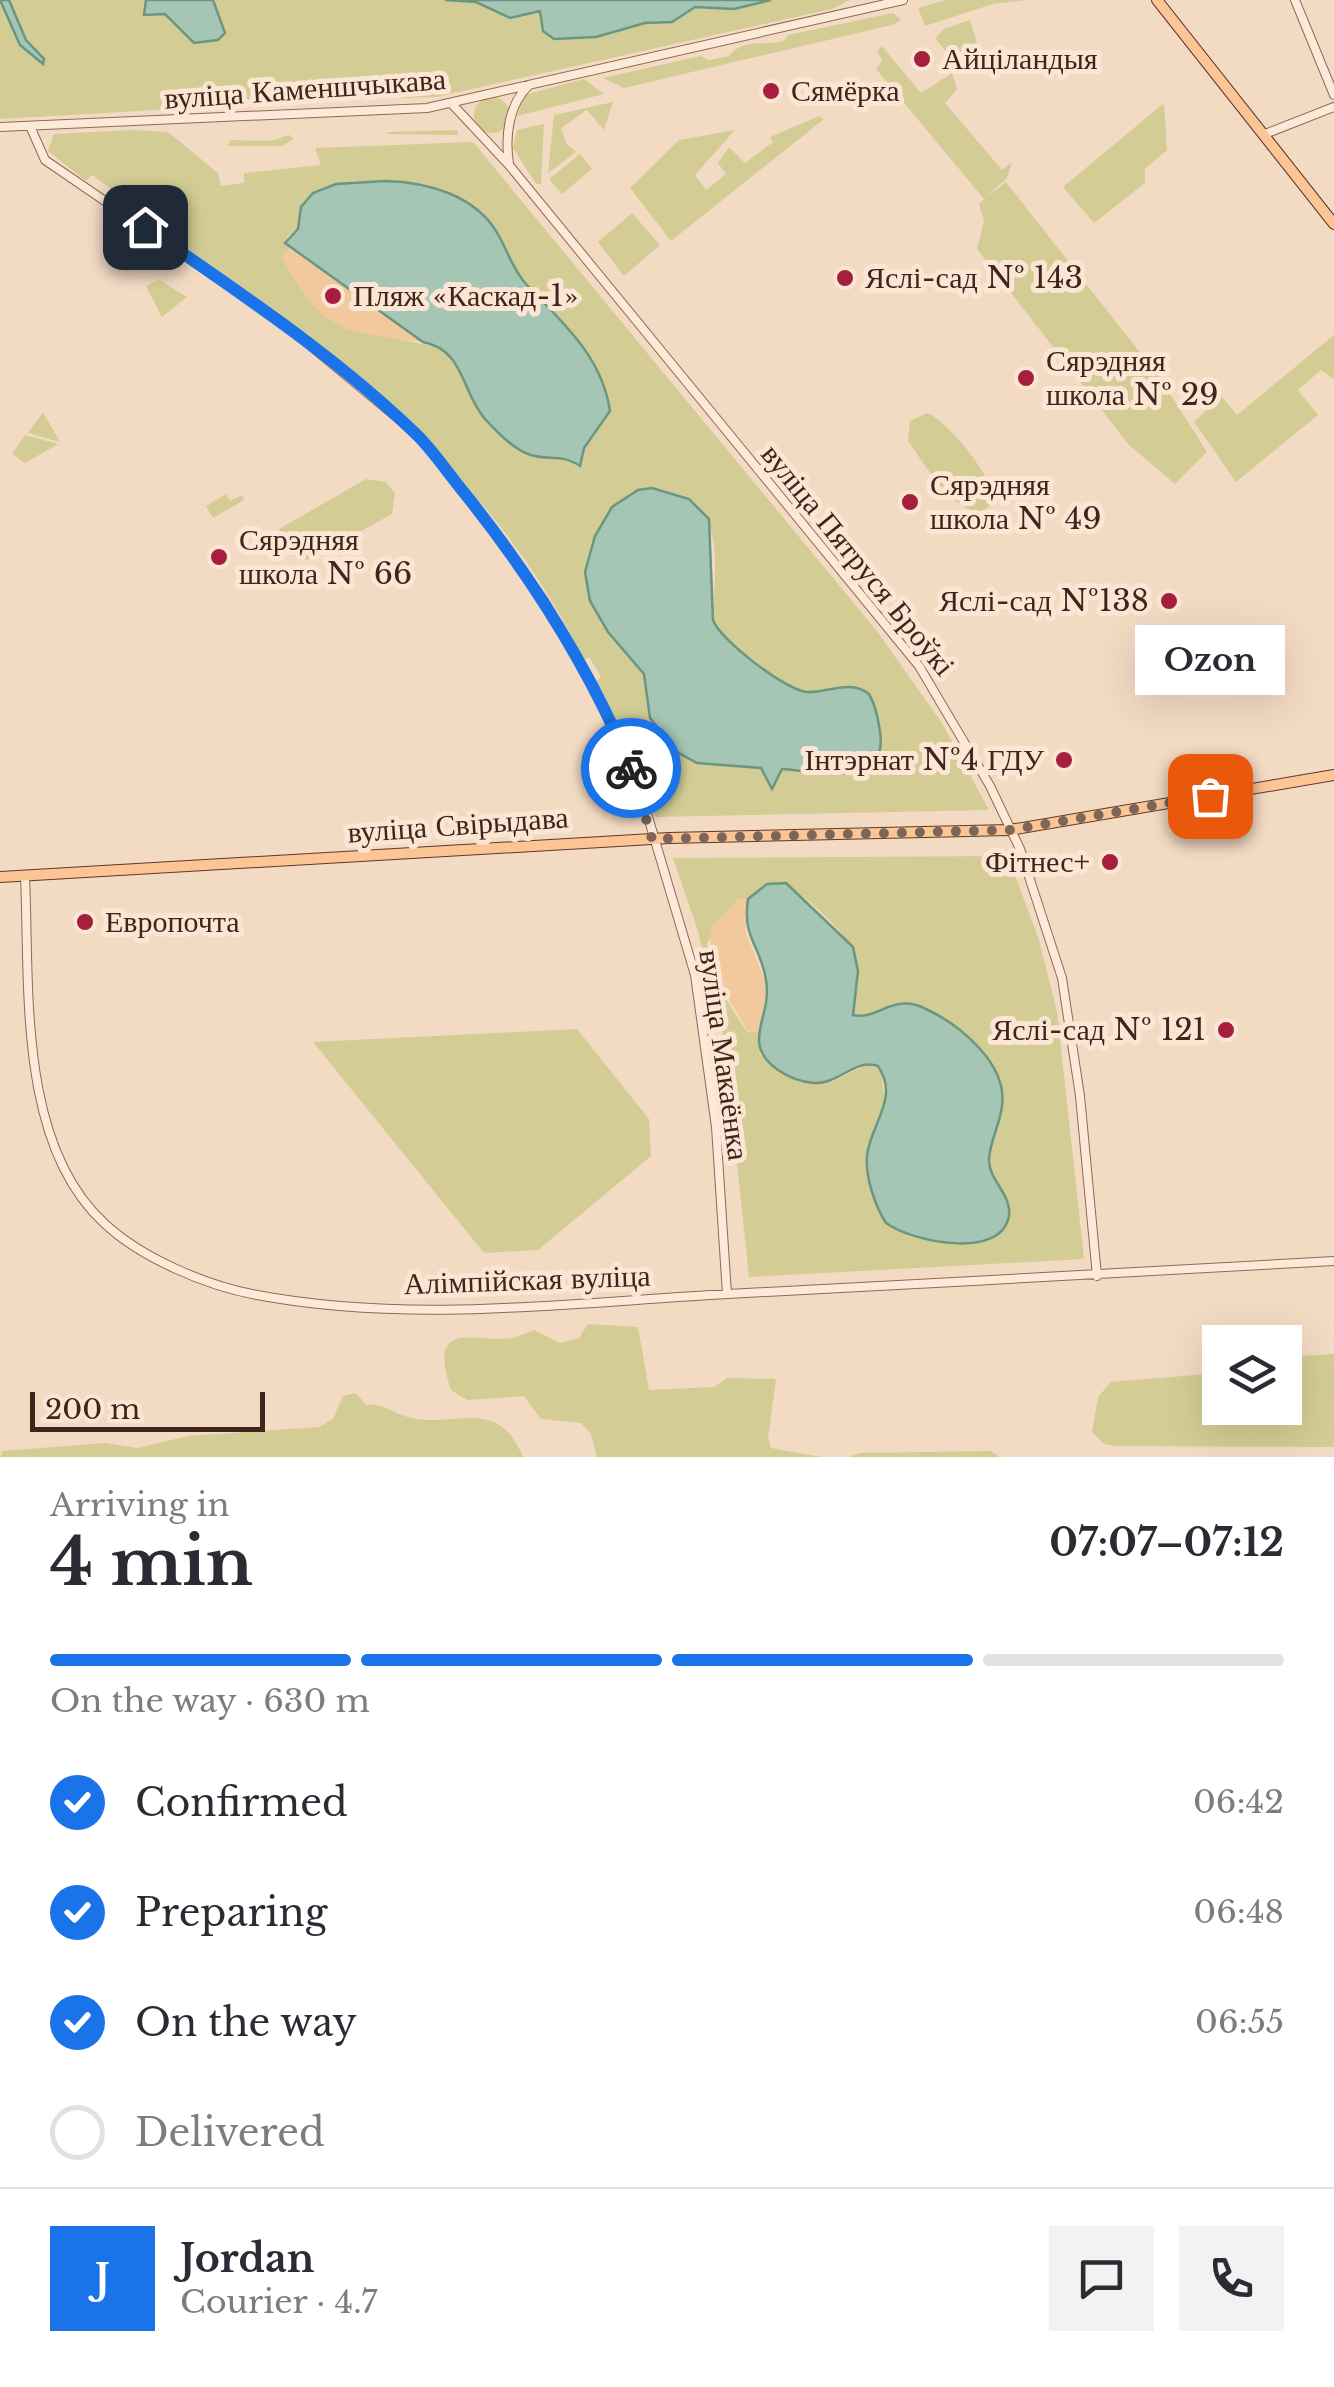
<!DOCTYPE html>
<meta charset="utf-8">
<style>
body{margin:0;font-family:"Libre Baskerville",serif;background:#f2f2f3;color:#2b2b33;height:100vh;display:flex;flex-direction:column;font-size:38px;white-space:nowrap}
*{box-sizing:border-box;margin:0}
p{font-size:32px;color:#7c7c81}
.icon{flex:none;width:55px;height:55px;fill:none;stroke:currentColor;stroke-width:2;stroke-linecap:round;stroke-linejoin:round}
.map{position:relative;height:1457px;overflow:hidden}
.sheet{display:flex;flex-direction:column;background:#fff;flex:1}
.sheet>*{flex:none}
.fabs{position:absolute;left:1202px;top:1325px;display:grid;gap:20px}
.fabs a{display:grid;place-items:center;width:100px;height:100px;border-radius:0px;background:#fff;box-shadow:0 10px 40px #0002;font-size:50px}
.scale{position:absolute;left:30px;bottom:25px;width:235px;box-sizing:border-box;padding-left:10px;border:5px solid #3e261d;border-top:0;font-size:28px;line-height:35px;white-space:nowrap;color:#3e261d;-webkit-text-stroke:8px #fae6d3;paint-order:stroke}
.pin{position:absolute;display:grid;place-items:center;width:85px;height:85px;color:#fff;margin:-42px;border-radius:20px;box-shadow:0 5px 15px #0006}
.courier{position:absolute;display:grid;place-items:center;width:100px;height:100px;margin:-50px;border:8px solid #1a73e8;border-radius:50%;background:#fff;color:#222;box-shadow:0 2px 12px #0007}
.bubble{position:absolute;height:70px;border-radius:0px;background:#fff;box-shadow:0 10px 40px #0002;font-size:32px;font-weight:700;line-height:70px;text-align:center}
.headline em{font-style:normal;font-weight:700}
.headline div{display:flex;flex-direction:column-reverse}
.headline{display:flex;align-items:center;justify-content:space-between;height:170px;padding:0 50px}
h1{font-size:65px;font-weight:700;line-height:75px}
.bar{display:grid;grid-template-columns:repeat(4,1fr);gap:15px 10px;align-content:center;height:120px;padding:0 50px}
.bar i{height:12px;border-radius:8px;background:#e1e1e2}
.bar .on{background:#1a73e8}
.bar p{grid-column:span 4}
.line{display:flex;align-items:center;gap:25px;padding:0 50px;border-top:2px solid #e1e1e2}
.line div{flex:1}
.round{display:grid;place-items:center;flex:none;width:105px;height:105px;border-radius:0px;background:#f2f2f3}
ol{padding:0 50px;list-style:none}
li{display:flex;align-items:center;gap:30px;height:110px}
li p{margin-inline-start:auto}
li .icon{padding:10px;border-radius:50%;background:#1a73e8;color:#fff;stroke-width:4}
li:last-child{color:#7c7c81}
li i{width:55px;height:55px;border:5px solid #e1e1e2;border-radius:50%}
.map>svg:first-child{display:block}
</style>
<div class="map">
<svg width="1334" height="1457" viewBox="0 0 1334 1457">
<rect width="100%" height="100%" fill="#f3dac3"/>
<!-- green -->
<path fill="#d3cd95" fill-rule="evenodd" d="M0 0H850L832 9 436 97 403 98 380 91 346 99 0 119Z
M946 0H1026L993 4 925 26 918 8Z
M893 13 901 20 892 25 624 88 603 78 700 56 709 60 729 56C743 38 765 46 784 41L788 35Z
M970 20 980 53 957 66 935 38 944 29Z
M882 46 921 93 952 73 957 89 945 103 1002 170 1012 162 1007 178 985 198 1006 182 1160 378 1207 452 1175 484 1129 445 977 249 984 221 979 204 984 199 876 69 882 61 877 51Z
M584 79 604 94 517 116 524 95Z
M474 115a18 18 0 1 1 36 0a18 18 0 1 1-36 0Z
M613 102 604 130 587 110 561 128 566 143 576 152 548 173 554 115Z
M1164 103 1167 150 1145 169V183L1094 223 1063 187Z
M819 116 824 119 671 241 630 188 679 140 735 130 695 175 706 190 726 174 718 163 729 147 745 163 773 142 770 137Z
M544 124 541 184H536L513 148 517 130Z
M133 130 168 132 218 173 221 186 244 183V173L321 165 315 148 473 142 876 630 942 723 989 810 656 817 633 747 621 734 597 681 601 677 589 657 584 660C488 464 330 355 158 232L161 226 92 175 86 181 48 151 54 134ZM385 181C425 182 471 193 495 229 505 244 509 263 520 278 557 324 599 347 610 411L585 446 578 467 563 456 530 455 508 440 478 410 458 365 442 348 345 328 282 257 290 249 287 237 298 229C310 177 338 182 385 181ZM657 488C730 508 714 557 713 620L717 630C736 648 775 685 800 691 826 697 856 674 874 702L879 756 868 769 856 773 780 769 773 789 761 768 697 763 677 752 650 718 644 674 594 609 585 573 595 536 612 507 634 493Z
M457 130 458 135 385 134 389 132Z
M289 135 294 139 282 146H227L231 140 271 141Z
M580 154 592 169 562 194 549 179Z
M632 213 660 245 624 276 598 242Z
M159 280 187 297 162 317 146 286Z
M1334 335V379L1321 370 1298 390 1318 415 1236 482 1194 422 1221 396 1237 415Z
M43 412 60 442 28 433Z
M927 413C946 419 997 481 994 501 969 538 923 462 908 441L910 421Z
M25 435 58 444 25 463 12 454Z
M366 479 386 482 395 493 392 514 311 559 302 560 286 552 279 529Z
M226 494 230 501 242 495 244 500 213 518 206 506Z
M1008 856 1039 940 1057 1011 1084 1259 749 1277 721 1012 708 994 699 934 673 858ZM786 883C813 905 860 939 858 976 857 990 848 1002 853 1015 874 1020 893 997 919 1006 952 1016 1005 1061 1003 1098 1002 1119 990 1138 989 1159 988 1180 1011 1194 1008 1216 1001 1261 910 1241 886 1223L867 1160 885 1106 881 1070 869 1063 832 1082 809 1083 782 1073 760 1054V1031L747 1032C728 1003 711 978 707 943L739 899H748L767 884Z
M577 1029 649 1119 651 1156 538 1250 484 1253 313 1042Z
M588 1324 638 1327 649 1390 714 1387 727 1378 776 1379 768 1438 771 1448 821 1457H597L591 1434 581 1423 541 1419 524 1396 467 1400 451 1390C426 1316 477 1344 512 1338 519 1337 527 1332 534 1330L560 1343 579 1338Z
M1334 1354V1447L1116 1446 1104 1444 1092 1432 1098 1397 1111 1382 1220 1373V1408H1285V1357Z
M356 1393 366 1405C385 1403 393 1414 411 1418 458 1428 497 1395 523 1457H0L3 1451 105 1443 138 1448 188 1436 319 1427 333 1419 343 1396Z
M991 1451 999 1457H849L860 1453Z"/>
<!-- sand -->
<path fill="#f2c99d" d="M290 249 331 272 423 342C341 332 321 331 281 256Z
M739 898 748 899 746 933 767 986 760 1031 748 1032 710 966 711 928Z"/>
<!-- water -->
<path fill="#a5c6b5" stroke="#6b9681" stroke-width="2.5" d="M0 0H9L26 40 44 59 43 64 20 45Z
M146 0H213L225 33 218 40 194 43 165 14 144 15Z
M445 0H771L734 9 695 7 672 22 645 23 596 37 554 39 543 31 540 11 510 18 476 2Z
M385 181C427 182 477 195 499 236 508 252 513 270 526 284 562 322 602 356 610 411L584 448 580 466C558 452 549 462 528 454 512 448 496 431 485 419 461 392 465 350 423 342L285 243 298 229 301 207 313 193 336 184Z
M652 488 689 499 709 519 713 620C719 639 785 690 807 692 828 693 850 679 869 694 876 706 878 719 880 732 889 790 816 771 782 769L772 789 761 768 697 763 677 752 650 718 644 674 608 632 590 601 585 572 595 536 612 507 638 490Z
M786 883 853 947 858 971 853 1015C877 1021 893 992 926 1009 960 1025 1008 1064 1002 1106 1000 1124 990 1141 989 1159 988 1180 1012 1194 1009 1216 1001 1261 910 1241 886 1223 875 1206 865 1176 867 1156 870 1125 900 1098 878 1066 855 1058 838 1085 814 1083 801 1082 788 1077 778 1070 739 1042 773 1018 766 980 761 946 742 939 748 899L767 884Z"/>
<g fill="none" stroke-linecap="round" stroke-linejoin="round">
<defs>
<path id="minor" d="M1295 0 1334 95
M452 104 509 165 919 666 990 786 1020 849 1062 978 1080 1096 1097 1276
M30 126 45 160 283 323 418 435 503 542 544 601 594 687 640 790 695 975 716 1127 727 1294
M0 127 427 108 903 0
M1265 134 1334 107
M509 164C505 137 508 105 529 85
M25 876C30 984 17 1143 104 1223 141 1258 207 1286 257 1295 405 1323 561 1304 710 1295 918 1283 1126 1274 1334 1261"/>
<path id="major" d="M1157 0 1334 224
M0 877 669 838 1010 830 1334 775"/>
</defs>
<!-- minor casing -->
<use href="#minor" stroke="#906957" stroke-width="10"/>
<!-- major casing -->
<use href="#major" stroke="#5e382b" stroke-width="12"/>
<!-- minor -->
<use href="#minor" stroke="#fde9d7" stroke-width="8"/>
<!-- major -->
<use href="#major" stroke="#fbc596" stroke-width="10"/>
</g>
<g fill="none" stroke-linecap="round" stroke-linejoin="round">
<!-- done -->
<path stroke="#7d6557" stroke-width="10" stroke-dasharray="0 18" d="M631 768 652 839 1010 830 1210 796"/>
<!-- route -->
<path stroke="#1a73e8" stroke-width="12" d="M145 227C238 292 336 356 418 436 435 453 450 476 466 495 533 579 590 669 631 768"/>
</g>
<!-- markers -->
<g fill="#a71f3e" stroke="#fae6d3" stroke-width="4">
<circle cx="922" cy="59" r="10"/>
<circle cx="771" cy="91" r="10"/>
<circle cx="845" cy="278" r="10"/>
<circle cx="333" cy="296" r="10"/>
<circle cx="1026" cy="378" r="10"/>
<circle cx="910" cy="502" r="10"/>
<circle cx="219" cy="557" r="10"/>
<circle cx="1169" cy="601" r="10"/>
<circle cx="1064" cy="760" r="10"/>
<circle cx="1110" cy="862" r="10"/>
<circle cx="85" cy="922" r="10"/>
<circle cx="1226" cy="1030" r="10"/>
</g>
<g text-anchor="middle" stroke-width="10" stroke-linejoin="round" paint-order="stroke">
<!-- poi labels -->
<g font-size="30" fill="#3e261d" stroke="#fae6d3" text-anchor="start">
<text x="942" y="69">Айціландыя</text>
<text x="791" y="101">Сямёрка</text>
<text x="865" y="288">Яслі-сад № 143</text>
<text x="353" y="306">Пляж «Каскад-1»</text>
<text x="1046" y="371">Сярэдняя<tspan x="1046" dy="34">школа № 29</tspan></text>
<text x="930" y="495">Сярэдняя<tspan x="930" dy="34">школа № 49</tspan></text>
<text x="239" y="550">Сярэдняя<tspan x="239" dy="34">школа № 66</tspan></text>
<text x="1149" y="611" text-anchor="end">Яслі-сад №138</text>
<text x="1044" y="770" text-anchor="end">Інтэрнат №4 ГДУ</text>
<text x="1090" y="872" text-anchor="end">Фітнес+</text>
<text x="105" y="932">Европочта</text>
<text x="1206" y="1040" text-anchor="end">Яслі-сад № 121</text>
</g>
<!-- street labels -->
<g font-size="30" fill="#3e261d" stroke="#fae6d3">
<text transform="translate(305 89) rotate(-4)" y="10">вуліца Каменшчыкава</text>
<text transform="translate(858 560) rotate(51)" y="10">вуліца Пятруся Броўкі</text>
<text transform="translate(458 825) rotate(-4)" y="10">вуліца Свірыдава</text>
<text transform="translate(724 1055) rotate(82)" y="10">вуліца Макаёнка</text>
<text transform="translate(527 1280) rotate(-2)" y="10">Алімпійская вуліца</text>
</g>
</g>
</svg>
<div class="fabs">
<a><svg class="icon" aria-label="layers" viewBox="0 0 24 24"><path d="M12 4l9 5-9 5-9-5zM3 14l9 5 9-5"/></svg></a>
</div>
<div class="scale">200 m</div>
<div class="pin" style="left:1210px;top:796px;background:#ea580c"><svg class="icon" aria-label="bag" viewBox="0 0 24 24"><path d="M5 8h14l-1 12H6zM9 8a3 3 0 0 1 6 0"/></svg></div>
<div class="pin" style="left:145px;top:227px;background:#1f2937"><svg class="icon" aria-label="home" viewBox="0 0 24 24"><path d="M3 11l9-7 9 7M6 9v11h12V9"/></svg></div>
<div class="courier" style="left:631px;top:768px"><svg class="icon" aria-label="bike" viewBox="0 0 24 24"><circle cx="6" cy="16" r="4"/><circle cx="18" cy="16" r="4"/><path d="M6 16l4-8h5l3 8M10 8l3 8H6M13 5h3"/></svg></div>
<div class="bubble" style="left:1135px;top:625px;width:150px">Ozon</div>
</div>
<section class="sheet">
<div class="headline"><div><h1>4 min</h1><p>Arriving in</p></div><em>07:07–07:12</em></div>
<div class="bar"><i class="on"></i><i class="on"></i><i class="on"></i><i></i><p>On the way · 630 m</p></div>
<ol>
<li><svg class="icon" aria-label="check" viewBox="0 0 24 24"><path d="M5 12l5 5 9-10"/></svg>Confirmed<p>06:42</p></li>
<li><svg class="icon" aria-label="check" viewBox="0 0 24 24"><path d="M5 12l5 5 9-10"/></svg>Preparing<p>06:48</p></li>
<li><svg class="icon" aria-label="check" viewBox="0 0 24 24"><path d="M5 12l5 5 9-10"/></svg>On the way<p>06:55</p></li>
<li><i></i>Delivered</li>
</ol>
<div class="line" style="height:180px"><b class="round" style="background:#1a73e8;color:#fff">J</b><div><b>Jordan</b><p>Courier · 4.7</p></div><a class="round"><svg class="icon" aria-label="chat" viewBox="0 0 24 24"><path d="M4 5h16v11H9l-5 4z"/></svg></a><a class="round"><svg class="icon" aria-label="phone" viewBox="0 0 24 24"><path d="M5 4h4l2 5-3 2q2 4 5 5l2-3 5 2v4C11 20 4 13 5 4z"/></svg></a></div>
</section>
